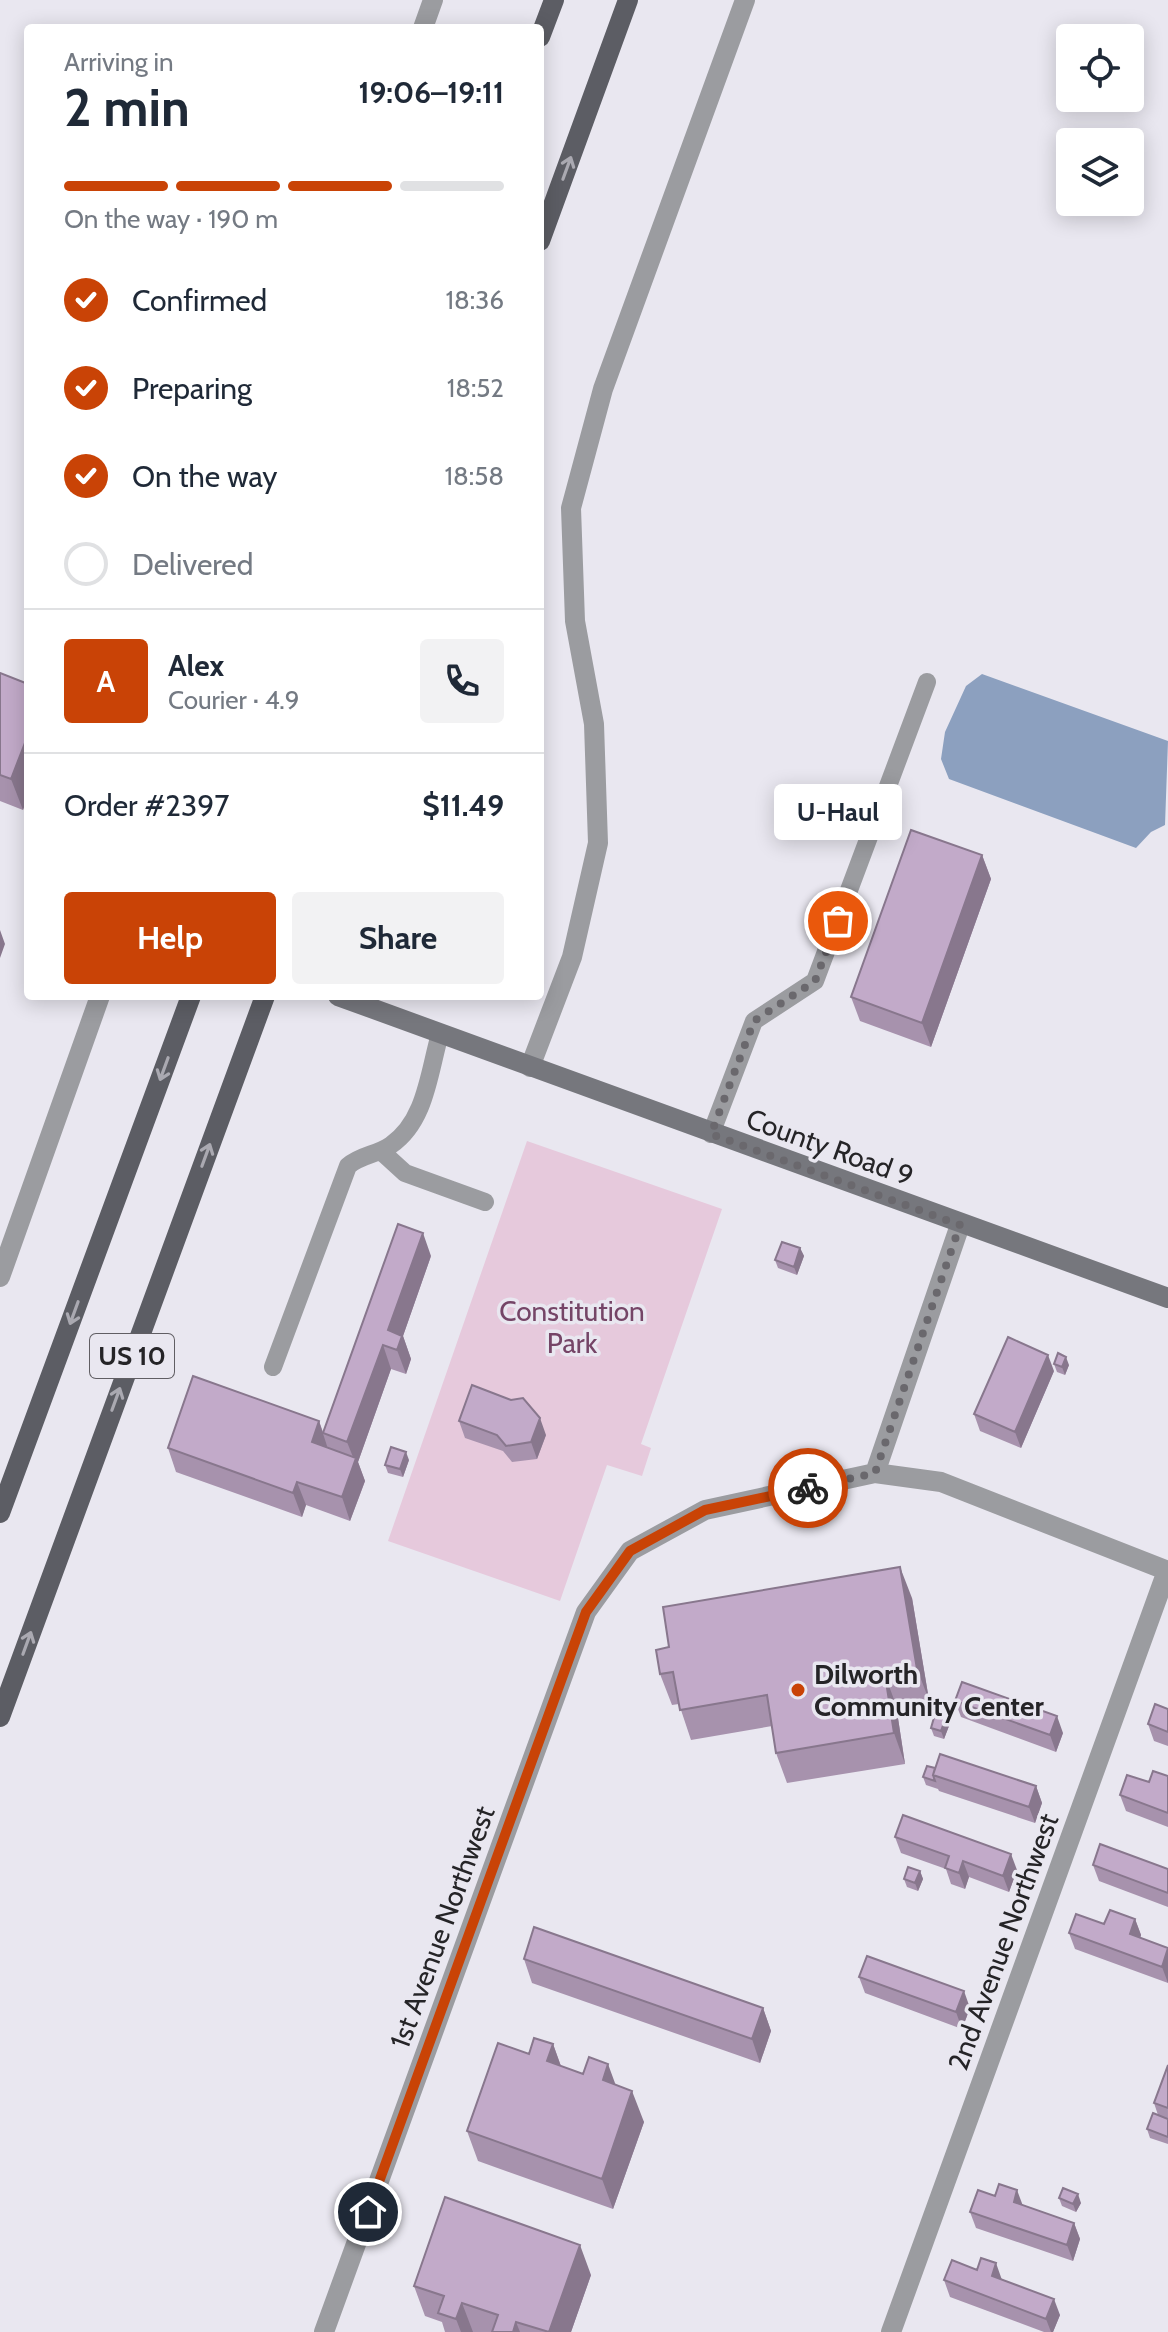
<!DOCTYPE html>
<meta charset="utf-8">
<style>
body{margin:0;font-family:Cabin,sans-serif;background:#f2f2f3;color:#1f2937;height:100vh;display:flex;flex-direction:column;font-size:30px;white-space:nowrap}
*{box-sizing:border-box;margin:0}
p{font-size:26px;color:#747a83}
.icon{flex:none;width:44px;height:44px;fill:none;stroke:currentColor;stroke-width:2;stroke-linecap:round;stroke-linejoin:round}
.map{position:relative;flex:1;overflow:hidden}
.details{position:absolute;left:24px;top:24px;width:520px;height:976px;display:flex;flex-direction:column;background:#fff;border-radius:8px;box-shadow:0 4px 20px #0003}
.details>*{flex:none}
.buttons{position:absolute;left:1056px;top:24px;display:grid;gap:16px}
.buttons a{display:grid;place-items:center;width:88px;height:88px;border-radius:8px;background:#fff;box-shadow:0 4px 20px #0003;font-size:40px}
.pin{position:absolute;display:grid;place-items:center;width:68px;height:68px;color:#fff;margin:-34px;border:4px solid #fff;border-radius:50%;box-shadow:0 2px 8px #0007}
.courier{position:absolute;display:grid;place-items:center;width:80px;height:80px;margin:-40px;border:6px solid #c94306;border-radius:50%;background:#fff;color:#222;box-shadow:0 2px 10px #0007}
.bubble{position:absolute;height:56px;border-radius:8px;background:#fff;box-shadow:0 4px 20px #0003;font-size:26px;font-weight:800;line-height:56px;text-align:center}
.overview em{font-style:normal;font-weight:800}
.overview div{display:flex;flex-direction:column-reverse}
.overview{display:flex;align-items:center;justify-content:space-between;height:136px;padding:0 40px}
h1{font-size:52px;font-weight:800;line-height:60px}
.bar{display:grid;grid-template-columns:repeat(4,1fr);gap:12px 8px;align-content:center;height:96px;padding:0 40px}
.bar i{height:10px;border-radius:6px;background:#e0e1e3}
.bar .on{background:#c94306}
.bar p{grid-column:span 4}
.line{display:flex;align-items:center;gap:20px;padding:0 40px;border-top:2px solid #e0e1e3}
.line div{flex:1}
.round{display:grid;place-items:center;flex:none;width:84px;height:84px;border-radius:8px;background:#f2f2f3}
ol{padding:0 40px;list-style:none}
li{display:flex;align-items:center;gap:24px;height:88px}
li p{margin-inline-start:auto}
li .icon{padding:8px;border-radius:50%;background:#c94306;color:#fff;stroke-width:4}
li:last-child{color:#747a83}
li i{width:44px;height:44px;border:4px solid #e0e1e3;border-radius:50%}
.cta{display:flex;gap:16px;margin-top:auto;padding:16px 40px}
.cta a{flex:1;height:92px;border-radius:8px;background:#c94306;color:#fff;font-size:32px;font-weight:800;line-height:92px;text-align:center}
.cta a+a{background:#f2f2f3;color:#1f2937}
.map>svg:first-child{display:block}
</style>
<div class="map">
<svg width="1168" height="2332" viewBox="0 0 1168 2332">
<rect width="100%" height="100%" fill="#e9e7f0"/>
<!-- green -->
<path fill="#e6c9dc" d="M527 1141 722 1209 641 1444 651 1448 642 1476 607 1465 560 1601 388 1541Z"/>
<!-- water -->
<path fill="#8ca0bf" d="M982 674 1168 741 1165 825 1151 832 1136 848 949 779 941 759 945 732 966 686Z"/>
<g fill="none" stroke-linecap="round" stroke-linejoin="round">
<!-- lane -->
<path stroke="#9b9ca0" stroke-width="18" d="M711 1134 754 1021 815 981 927 682
M382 1152 405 1173 485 1202
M273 1367 348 1166C360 1155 377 1155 391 1145 426 1121 429 1072 440 1034"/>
<!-- street -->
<path stroke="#9b9ca0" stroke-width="20" d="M423 28 433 0
M530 1067 572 957 598 843 594 724 575 621 571 508 603 389 745 0
M0 1277 100 996
M875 1473 960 1225
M324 2332 586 1612 630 1551 705 1510 875 1473 941 1482 1168 1571
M891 2332 1167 1571"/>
<!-- secondary -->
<path stroke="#76777d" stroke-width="20" d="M338 996 1168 1298"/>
<!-- primary -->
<path stroke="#5c5d64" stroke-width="20" d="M540 37 554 0
M540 241 628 0
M0 1513 191 996
M0 1717 265 996"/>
</g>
<!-- wall -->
<path fill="#a792ad" d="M0 673 28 684V795L23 810 0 801Z
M982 855 991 879 931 1047 860 1021 851 997Z
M800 1248 804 1256 797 1275 778 1268 775 1260Z
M431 1256 403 1336 411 1359 406 1374 391 1369 358 1462 365 1481 350 1521 306 1505 302 1517 176 1472 168 1448 319 1421 323 1432Z
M1054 1364 1069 1365 1065 1375 1057 1372Z
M1054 1371 1021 1448 980 1431 974 1414Z
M459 1421 546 1435 537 1459 512 1462 503 1451 465 1438Z
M409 1460 403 1477 388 1473 385 1465Z
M912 1598 929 1700 896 1705 905 1764 787 1783 776 1753 772 1726 691 1740 679 1704 672 1705 660 1674Z
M955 1701 1063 1733 1056 1752 961 1717Z
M1168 1709V1746L1154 1741 1148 1724Z
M946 1717 949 1726 944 1739 934 1736 931 1728Z
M935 1768 1036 1786 1042 1803 1035 1823 939 1791 938 1789 926 1785 923 1777Z
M1168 1776V1827L1126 1811 1120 1795 1149 1782Z
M895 1837 1017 1870 1009 1892 969 1877 965 1889 951 1884 946 1869 901 1853Z
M1093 1865 1168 1869V1907L1099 1881Z
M920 1871 923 1879 918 1891 907 1887 904 1879Z
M1135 1919 1141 1935 1140 1938 1168 1948V1983L1075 1949 1069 1933 1104 1924Z
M524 1959 763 2008 771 2031 760 2063 532 1983Z
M859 1977 970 2008 962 2029 865 1993Z
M553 2044 561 2066 616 2085 644 2122 613 2209 478 2161 467 2131 529 2054Z
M1168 2065V2144L1150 2138 1147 2129 1158 2115 1154 2103Z
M1059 2198 1081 2203 1076 2212 1062 2206Z
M1023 2205 1074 2223 1080 2239 1073 2261 976 2228 970 2212Z
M591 2275 571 2332H445L442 2322 425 2316 414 2286Z
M1002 2279 1060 2315 1053 2332H1044L950 2297 944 2280Z"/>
<!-- shaded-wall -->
<path fill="#88778d" d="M28 735V795L23 810 11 779Z
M982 855 991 879 931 1047 922 1023Z
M0 930 5 944 0 958Z
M423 1233 431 1256 403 1336 411 1359 406 1374 397 1350 388 1330Z
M800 1248 804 1256 797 1275 794 1267Z
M383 1345 391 1369 358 1462 365 1481 350 1521 342 1497 355 1462 347 1442Z
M1048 1355 1054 1371 1021 1448 1015 1432Z
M1066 1357 1069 1365 1065 1375 1062 1367Z
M540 1418 546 1435 537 1459 531 1442Z
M319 1421 327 1446 320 1465 312 1442Z
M406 1452 409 1460 403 1477 400 1469Z
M297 1482 306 1505 302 1517 293 1493Z
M900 1567 912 1598 929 1700 917 1669Z
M885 1675 896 1705 905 1764 894 1733Z
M1057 1716 1063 1733 1056 1752 1050 1735Z
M946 1717 949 1726 944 1739 941 1731Z
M1036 1786 1042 1803 1035 1823 1029 1807Z
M1011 1854 1017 1870 1009 1892 1003 1876Z
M963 1861 969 1877 965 1889 959 1873Z
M920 1871 923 1879 918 1891 915 1883Z
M1135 1919 1141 1935 1136 1950 1130 1934Z
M1168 1950V1983L1162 1967Z
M964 1991 970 2008 962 2029 956 2012Z
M763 2008 771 2031 760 2063 752 2039Z
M553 2044 564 2075 547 2061Z
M608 2064 619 2094 603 2080Z
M632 2091 644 2122 613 2209 602 2179Z
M1017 2190 1023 2206 1014 2202Z
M1078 2194 1081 2203 1076 2212 1073 2204Z
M1074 2223 1080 2239 1073 2261 1067 2245Z
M580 2245 591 2275 571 2332H549Z
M996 2263 1002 2280 992 2276Z
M1054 2299 1060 2315 1053 2332H1051L1046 2319Z
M462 2303 473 2332H461L456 2319Z
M516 2322 520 2332H513Z"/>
<!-- building -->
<path fill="#c2aac9" stroke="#88778d" stroke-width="2" d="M0 673 28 684V735L11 779 0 775Z
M911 830 982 855 922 1023 851 997Z
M398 1224 423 1233 388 1330 402 1336 397 1350 383 1345 347 1442 323 1433Z
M782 1242 800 1248 794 1267 775 1260Z
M1008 1337 1048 1355 1015 1432 974 1414Z
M1058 1353 1066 1357 1062 1367 1054 1364Z
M193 1376 319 1421 312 1442 356 1458 342 1497 297 1482 293 1493 168 1448Z
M472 1385 511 1400 523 1398 540 1418 531 1442 506 1446 497 1435 459 1421Z
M391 1447 406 1452 400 1469 385 1465Z
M900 1567 917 1669 885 1675 894 1733 776 1753 767 1695 680 1710 673 1672 660 1674 656 1650 669 1647 663 1607Z
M962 1682 1057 1716 1050 1735 955 1701Z
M1155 1704 1168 1709V1732L1148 1724Z
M935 1714 946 1717 941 1731 931 1728Z
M940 1754 1036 1786 1029 1807 933 1775Z
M927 1766 935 1768 933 1775 935 1781 923 1777Z
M1153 1771 1168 1776V1813L1120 1795 1127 1775 1149 1782Z
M903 1815 1011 1854 1003 1876 963 1861 959 1873 945 1868 949 1856 895 1837Z
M1100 1844 1168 1869V1893L1093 1865Z
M908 1867 920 1871 915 1883 904 1879Z
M1110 1910 1135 1919 1130 1934 1168 1948 1162 1967 1069 1933 1076 1914 1104 1924Z
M534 1927 763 2008 752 2039 524 1959Z
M867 1956 964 1991 956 2012 859 1977Z
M534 2038 553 2044 547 2061 583 2074 589 2057 608 2064 603 2080 632 2091 602 2179 467 2131 498 2043 529 2054Z
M1168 2065V2108L1154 2103Z
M1153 2113 1168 2119V2137L1147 2129Z
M999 2184 1017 2190 1014 2202 1074 2223 1067 2245 970 2212 978 2190 995 2196Z
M1063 2188 1078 2194 1073 2204 1059 2198Z
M445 2197 580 2245 549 2332 516 2322 513 2332H492L498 2315 462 2303 456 2319 438 2313 444 2296 414 2286Z
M981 2258 996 2263 992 2276 1054 2299 1046 2319 944 2280 952 2260 977 2270Z"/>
<!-- one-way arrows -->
<defs><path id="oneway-shaft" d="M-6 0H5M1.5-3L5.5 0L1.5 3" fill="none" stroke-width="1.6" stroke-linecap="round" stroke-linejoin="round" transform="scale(2)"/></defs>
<g stroke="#aaa9b1">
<use href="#oneway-shaft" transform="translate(567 168) rotate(-70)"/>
<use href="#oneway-shaft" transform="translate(164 1069) rotate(110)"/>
<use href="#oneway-shaft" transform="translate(206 1155) rotate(-70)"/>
<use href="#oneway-shaft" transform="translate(74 1313) rotate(110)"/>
<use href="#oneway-shaft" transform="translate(116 1399) rotate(-70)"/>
<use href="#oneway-shaft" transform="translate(27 1643) rotate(-70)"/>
</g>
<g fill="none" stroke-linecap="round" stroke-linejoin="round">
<!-- done -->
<path stroke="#6a686d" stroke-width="8" stroke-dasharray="0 14.4" d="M808 1488 875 1473 960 1225 711 1134 754 1021 815 981 838 921"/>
<!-- route -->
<path stroke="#c94306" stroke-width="10" d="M368 2212 586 1612 630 1551 705 1510 808 1488"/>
</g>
<!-- markers -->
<circle fill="#c94306" stroke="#e9e7f0" stroke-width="3" cx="798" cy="1690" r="8"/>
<g text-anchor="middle" stroke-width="7" stroke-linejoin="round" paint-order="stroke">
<!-- shield labels -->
<rect fill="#e9e7f0" stroke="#605e63" stroke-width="2" x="90" y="1334" width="84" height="44" rx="6"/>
<g font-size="26" font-weight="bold" fill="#252427">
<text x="132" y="1365">US 10</text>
</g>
<!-- street labels -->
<g font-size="28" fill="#252427" stroke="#e9e7f0">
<text transform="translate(830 1147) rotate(20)" y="10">County Road 9</text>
<text transform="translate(442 1927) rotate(-70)" y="10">1st Avenue Northwest</text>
<text transform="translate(1003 1942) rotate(-70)" y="10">2nd Avenue Northwest</text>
</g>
<!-- park labels -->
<g font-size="28" fill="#754567" stroke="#e9e7f0">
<text x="572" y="1321">Constitution<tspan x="572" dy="32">Park</tspan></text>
</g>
<!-- poi labels -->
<g font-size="28" font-weight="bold" fill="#252427" stroke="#e9e7f0" text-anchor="start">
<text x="814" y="1684">Dilworth<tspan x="814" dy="32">Community Center</tspan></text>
</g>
</g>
</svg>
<div class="buttons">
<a><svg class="icon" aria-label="locate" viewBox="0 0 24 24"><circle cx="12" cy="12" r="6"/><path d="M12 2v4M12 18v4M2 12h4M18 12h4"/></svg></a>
<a><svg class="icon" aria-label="layers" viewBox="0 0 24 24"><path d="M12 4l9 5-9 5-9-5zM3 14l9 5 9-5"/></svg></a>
</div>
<div class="pin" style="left:838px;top:921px;background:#ea580c"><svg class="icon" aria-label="bag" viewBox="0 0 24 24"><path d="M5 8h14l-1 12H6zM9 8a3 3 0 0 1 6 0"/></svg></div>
<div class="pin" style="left:368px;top:2212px;background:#1f2937"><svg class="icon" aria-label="home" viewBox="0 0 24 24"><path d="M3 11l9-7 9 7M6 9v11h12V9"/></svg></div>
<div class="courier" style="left:808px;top:1488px"><svg class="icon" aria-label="bike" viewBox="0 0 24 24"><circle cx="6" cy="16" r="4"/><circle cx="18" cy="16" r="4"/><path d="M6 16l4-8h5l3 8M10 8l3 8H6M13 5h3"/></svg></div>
<div class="bubble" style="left:774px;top:784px;width:128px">U-Haul</div>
<section class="details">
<div class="overview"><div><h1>2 min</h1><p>Arriving in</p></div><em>19:06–19:11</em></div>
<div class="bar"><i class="on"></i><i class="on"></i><i class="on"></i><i></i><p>On the way · 190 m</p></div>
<ol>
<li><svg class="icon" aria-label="check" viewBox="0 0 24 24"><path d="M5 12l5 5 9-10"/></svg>Confirmed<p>18:36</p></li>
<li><svg class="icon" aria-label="check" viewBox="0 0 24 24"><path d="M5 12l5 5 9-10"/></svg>Preparing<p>18:52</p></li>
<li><svg class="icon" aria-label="check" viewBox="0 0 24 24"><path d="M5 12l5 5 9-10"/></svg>On the way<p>18:58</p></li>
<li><i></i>Delivered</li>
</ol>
<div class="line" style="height:144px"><b class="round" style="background:#c94306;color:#fff">A</b><div><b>Alex</b><p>Courier · 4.9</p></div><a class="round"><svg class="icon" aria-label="phone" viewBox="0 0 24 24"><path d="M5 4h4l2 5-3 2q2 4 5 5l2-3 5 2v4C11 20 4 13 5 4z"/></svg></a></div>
<div class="line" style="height:104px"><div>Order #2397</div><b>$11.49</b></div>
<div class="cta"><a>Help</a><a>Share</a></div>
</section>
</div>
